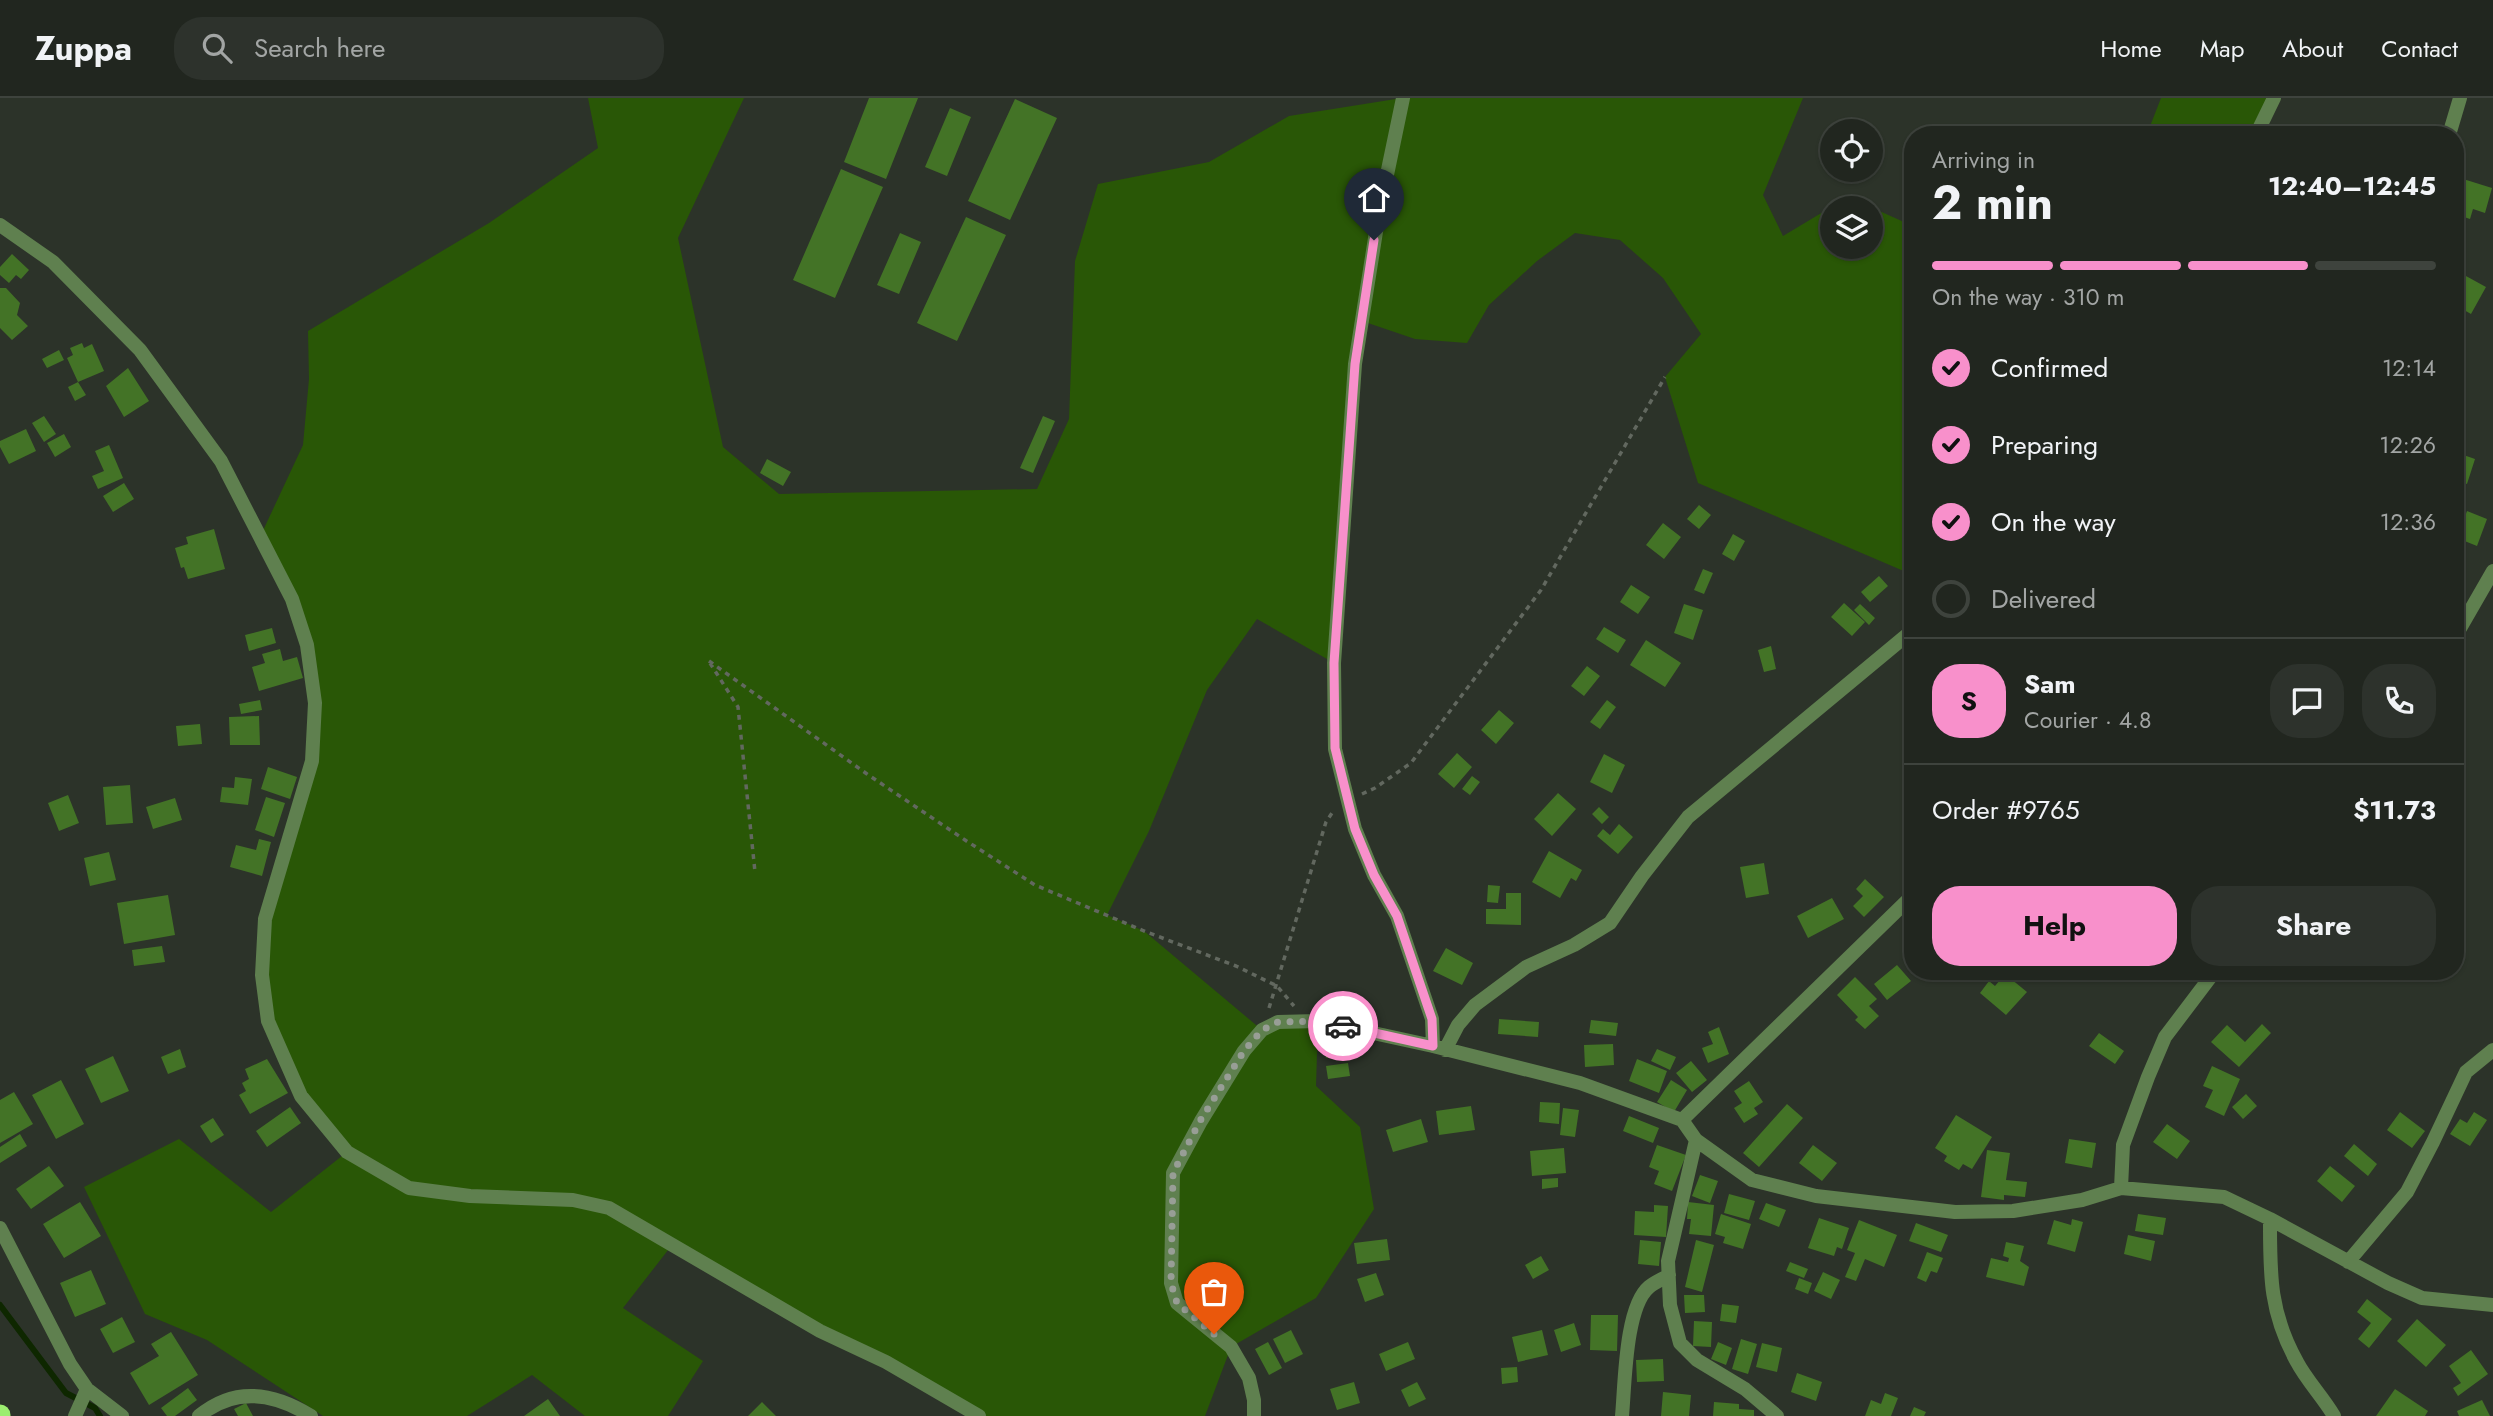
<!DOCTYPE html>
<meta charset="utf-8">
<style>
body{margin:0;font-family:Jost,sans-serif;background:#2d322c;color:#f1f3f6;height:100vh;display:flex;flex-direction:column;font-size:26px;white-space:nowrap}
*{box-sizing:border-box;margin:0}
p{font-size:23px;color:#a2a5a4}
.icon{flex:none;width:38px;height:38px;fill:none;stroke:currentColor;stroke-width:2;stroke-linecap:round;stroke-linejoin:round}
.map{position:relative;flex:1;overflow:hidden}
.drawer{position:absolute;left:1904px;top:28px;width:560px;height:854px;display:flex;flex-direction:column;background:#21261f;border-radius:28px;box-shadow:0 2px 5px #0004,0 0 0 2px #3e433d}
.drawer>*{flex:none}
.fabs{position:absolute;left:1820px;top:21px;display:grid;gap:14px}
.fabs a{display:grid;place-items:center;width:63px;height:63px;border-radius:50%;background:#21261f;box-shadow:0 2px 5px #0004,0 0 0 2px #3e433d;font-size:35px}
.pin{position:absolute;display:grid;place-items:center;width:60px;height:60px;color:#fff;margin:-72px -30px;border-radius:50% 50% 50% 0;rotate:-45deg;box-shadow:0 0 7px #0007}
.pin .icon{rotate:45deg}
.courier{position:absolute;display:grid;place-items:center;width:70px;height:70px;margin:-35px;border:5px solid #f890cb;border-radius:50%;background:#fff;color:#222;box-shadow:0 2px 9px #0007}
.summary em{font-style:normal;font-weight:700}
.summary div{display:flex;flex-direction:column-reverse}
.summary{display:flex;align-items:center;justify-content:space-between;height:119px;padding:0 28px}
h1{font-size:46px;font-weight:700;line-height:52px}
.bar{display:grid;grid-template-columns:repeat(4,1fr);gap:10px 7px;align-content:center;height:84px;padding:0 28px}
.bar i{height:9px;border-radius:5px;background:#3e433d}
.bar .on{background:#f890cb}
.bar p{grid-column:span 4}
.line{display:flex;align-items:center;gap:18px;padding:0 28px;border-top:2px solid #3e433d}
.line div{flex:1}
.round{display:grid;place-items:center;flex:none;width:74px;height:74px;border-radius:28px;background:#2d322c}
ol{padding:0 28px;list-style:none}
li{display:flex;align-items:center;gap:21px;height:77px}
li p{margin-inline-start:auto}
li .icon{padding:7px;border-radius:50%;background:#f890cb;color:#111;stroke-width:4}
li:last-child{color:#a2a5a4}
li i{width:38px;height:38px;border:4px solid #3e433d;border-radius:50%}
.action{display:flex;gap:14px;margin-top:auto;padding:14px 28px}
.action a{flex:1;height:80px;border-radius:28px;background:#f890cb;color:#111;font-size:28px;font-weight:700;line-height:80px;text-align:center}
.action a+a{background:#2d322c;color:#f1f3f6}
header{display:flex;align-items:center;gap:42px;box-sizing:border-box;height:98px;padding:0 35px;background:#21261f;border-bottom:2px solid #3e433d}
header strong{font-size:33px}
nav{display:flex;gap:38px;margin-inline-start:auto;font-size:24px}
.search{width:490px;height:63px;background:#2d322c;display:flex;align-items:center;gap:18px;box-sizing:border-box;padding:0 24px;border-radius:28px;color:#a2a5a4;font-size:26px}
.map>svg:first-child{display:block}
</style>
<header>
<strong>Zuppa</strong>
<div class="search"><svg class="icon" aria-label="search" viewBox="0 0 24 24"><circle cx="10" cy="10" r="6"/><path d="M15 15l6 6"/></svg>Search here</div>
<nav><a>Home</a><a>Map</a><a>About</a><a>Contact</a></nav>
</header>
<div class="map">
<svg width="2493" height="1318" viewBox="0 0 2493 1318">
<rect width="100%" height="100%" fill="#2c3329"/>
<!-- green -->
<path fill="#295706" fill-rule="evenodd" d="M588 0H744L678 140 723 349 779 396 1037 391 1069 321 1075 163 1098 86 1209 64 1289 18 1402 0H1803L1763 97 1783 138 1848 99 1913 128V477L1698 385 1665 279 1701 236 1663 180 1620 142 1575 135 1537 163 1489 207 1467 245 1415 241 1362 223 1334 565 1257 521 1207 592 1149 733 1107 817 1144 833 1262 932 1318 923 1316 988 1360 1029 1374 1111 1316 1200 1231 1249 1205 1318H979L672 1147 623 1210 703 1263 668 1318H585L532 1277 467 1318H323L207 1242 145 1216 84 1089 179 1041 271 1114 347 1054 301 998 268 923 265 821 312 663 307 547 260 439 303 347 309 281 308 233 489 125 598 50ZM1832 110H1871V149H1832Z
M2161 0H2274L2256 37H2133L2147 36Z"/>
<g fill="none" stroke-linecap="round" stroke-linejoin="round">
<!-- stream -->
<path stroke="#0e2700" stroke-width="6" d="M0 1207 66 1295 95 1310 100 1318"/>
</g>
<!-- building -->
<path fill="#437326" d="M869 0H918L886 81 844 64Z
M1015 1 1057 20 1010 122 968 103Z
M950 10 971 19 947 78 925 69Z
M841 71 883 89 835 200 793 182Z
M2460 80 2492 90 2485 115 2473 111 2470 121 2455 116V95Z
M966 119 1006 137 957 243 917 225Z
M2455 125 2464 129 2455 147Z
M900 135 921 144 899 196 877 187Z
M12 156 29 172 21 181 16 177 9 185 0 177V169Z
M2455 172 2486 189 2471 216 2455 207Z
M0 190H6L20 205 17 217 28 228 12 242 0 230Z
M82 245 84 250 92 246 104 273 78 284 86 297 75 303 68 289 78 284 67 260 73 257 70 250Z
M59 252 64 262 47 270 42 261Z
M128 270 149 303 124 319 106 288Z
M44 318 56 336 44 344 32 325Z
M1043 318 1055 323 1033 375 1020 370Z
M26 331 36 353 9 366 0 349V343Z
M64 336 71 349 55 359 47 345Z
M109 347 123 380 98 391 92 378 104 373 95 353Z
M2455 354 2475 361 2467 386 2455 382Z
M767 361 791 374 783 388 760 375Z
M124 385 134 401 113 414 103 398Z
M1699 407 1711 417 1699 431 1687 421Z
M2467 413 2487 421 2477 448 2457 440Z
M1663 425 1681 439 1664 461 1646 447Z
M214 431 225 471 188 481 184 469 181 470 175 450 188 446 186 439Z
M1733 436 1745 443 1734 463 1722 456Z
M1703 471 1713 475 1704 496 1694 492Z
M1879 478 1888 488 1870 504 1861 494Z
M1631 487 1650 499 1638 516 1620 504Z
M1844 505 1865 524 1852 538 1831 519Z
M1684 506 1703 512 1693 542 1674 535Z
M1860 506 1875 520 1869 527 1854 512Z
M1604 529 1626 542 1618 555 1596 541Z
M272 530 276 545 249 553 245 537Z
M1646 542 1681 565 1665 589 1630 567Z
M1771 548 1776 571 1764 574 1758 552Z
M280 551 283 563 297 559 303 580 259 593 252 569 265 565 262 556Z
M1587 568 1600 578 1584 598 1571 588Z
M260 602 262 612 241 616 239 606Z
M1607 602 1616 609 1600 631 1590 624Z
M1499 612 1514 625 1496 646 1481 632Z
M259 618 260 647H230L229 619Z
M200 626 202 646 178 648 176 628Z
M1457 655 1472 669 1454 690 1438 676Z
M1604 656 1625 667 1612 695 1590 684Z
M268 669 297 679 290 701 261 691Z
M1472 678 1480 684 1470 697 1462 691Z
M235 679 252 681 248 707 220 704 222 689 234 690Z
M130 687 133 725 106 727 103 689Z
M1558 695 1576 711 1552 738 1534 721Z
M68 697 79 725 59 733 48 705Z
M266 699 285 705 274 739 255 732Z
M175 700 182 722 153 731 146 709Z
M1599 709 1609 719 1602 726 1592 716Z
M1619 726 1633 739 1618 756 1597 738 1603 731 1610 737Z
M259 741 271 744 262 778 230 769 236 747 256 752Z
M1549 753 1582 772 1576 783 1571 780 1560 800 1532 784Z
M109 754 116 782 90 788 84 760Z
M1764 765 1769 796 1746 800 1740 769Z
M1865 781 1884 799 1864 819 1853 808 1863 798 1856 791Z
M1488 787 1500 788 1498 805 1487 804Z
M1506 795H1521V827L1486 826V811H1506Z
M168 797 175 837 124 846 117 805Z
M1832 800 1844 821 1808 840 1797 818Z
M162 848 165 864 134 868 132 852Z
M1446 850 1473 865 1462 887 1433 873Z
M1897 867 1911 883 1887 902 1874 886Z
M2005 876 2027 894 2006 917 1980 895 1989 883 1995 888Z
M1855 879 1877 901 1869 908 1879 918 1865 931 1855 922 1858 919 1837 897Z
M1499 921 1539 924 1538 939 1498 936Z
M1591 922 1618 925 1616 938 1589 935Z
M2262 926 2271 935 2239 969 2211 944 2227 927 2245 944Z
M1719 929 1729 956 1708 965 1702 950 1713 946 1708 934Z
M2099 935 2124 953 2115 966 2089 948Z
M1339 941 1342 957 1326 960 1323 944Z
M1613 946 1614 967 1585 969 1584 947Z
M180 951 186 969 168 976 161 959Z
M1657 951 1676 959 1670 972 1651 963Z
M113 958 129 993 101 1005 85 971Z
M267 961 288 995 250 1016 239 997 246 993 242 985 249 981 245 971Z
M1637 961 1667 973 1659 995 1629 983Z
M1691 963 1707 982 1692 994 1676 975Z
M1348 965 1350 978 1328 981 1326 968Z
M2212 968 2240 981 2224 1018 2205 1009 2213 992 2203 988Z
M61 982 84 1026 56 1041 32 997Z
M1671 982 1687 992 1674 1014 1657 1004Z
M1749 983 1763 1004 1754 1010 1758 1016 1744 1025 1734 1010 1742 1005 1734 993Z
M14 994 33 1026 0 1045V1002Z
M2246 996 2257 1008 2243 1021 2232 1009Z
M1540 1004 1560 1005 1559 1026 1539 1024Z
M1787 1006 1803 1020 1759 1069 1743 1055Z
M1471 1008 1475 1032 1439 1037 1436 1013Z
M290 1009 301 1025 267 1049 256 1033Z
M1563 1010 1579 1012 1575 1039 1560 1037Z
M2400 1014 2425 1033 2412 1050 2387 1032Z
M2474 1014 2487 1022 2470 1048 2450 1036 2460 1021 2467 1025Z
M1956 1017 1992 1039 1972 1071 1963 1066 1959 1072 1944 1063 1947 1058 1935 1050Z
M1629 1018 1659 1030 1653 1045 1623 1033Z
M213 1020 224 1037 211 1045 200 1028Z
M1421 1021 1428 1044 1393 1054 1386 1032Z
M2167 1026 2190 1043 2177 1061 2153 1044Z
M20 1036 27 1048 0 1065V1049Z
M2069 1041 2096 1045 2092 1070 2065 1065Z
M2354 1046 2377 1066 2368 1078 2344 1058Z
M1657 1047 1686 1057 1672 1093 1654 1086 1659 1073 1649 1069Z
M1813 1047 1837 1065 1822 1083 1799 1065Z
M1564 1050 1566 1075 1532 1078 1530 1053Z
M1987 1052 2010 1055 2006 1082 2027 1084 2025 1099 2004 1097V1102L1981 1099Z
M49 1068 64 1088 31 1111 16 1091Z
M2330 1068 2355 1088 2342 1104 2317 1083Z
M1700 1077 1718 1083 1710 1105 1692 1098Z
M1558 1080V1089L1542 1091V1081Z
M1729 1096 1755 1103 1749 1122 1724 1115Z
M80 1104 101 1138 64 1160 43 1126Z
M1688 1104 1714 1107 1711 1138 1689 1136 1691 1121H1687Z
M1766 1105 1786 1112 1779 1129 1759 1121Z
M1654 1107 1668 1108 1666 1139 1634 1137 1635 1113 1654 1114Z
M1721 1116 1751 1126 1743 1151 1723 1145 1725 1139 1715 1136Z
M2138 1116 2166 1120 2163 1137 2135 1133Z
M1819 1120 1849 1130 1842 1151 1837 1149 1834 1158 1808 1150Z
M2072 1121 2083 1124 2075 1154 2047 1146 2054 1122 2071 1127Z
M1859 1122 1897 1137 1884 1169 1865 1161 1856 1183 1845 1179 1855 1155 1847 1152Z
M1916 1125 1948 1137 1941 1154 1909 1143Z
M2128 1137 2155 1143 2151 1163 2124 1156Z
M1387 1141 1390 1162 1357 1166 1354 1145Z
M1640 1142 1661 1144 1659 1168 1638 1166Z
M1696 1142 1714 1147 1702 1194 1685 1189Z
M2006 1144 2024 1148 2020 1163 2029 1169 2024 1188 1986 1179 1991 1160 2008 1164 2009 1160 2003 1158Z
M1927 1154 1943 1160 1937 1175 1931 1173 1926 1184 1917 1180Z
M1541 1158 1549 1172 1533 1181 1525 1167Z
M1790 1164 1808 1171 1804 1180 1786 1173Z
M91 1172 106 1206 75 1219 60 1185Z
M1823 1174 1840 1182 1831 1201 1814 1193Z
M1376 1175 1384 1197 1365 1204 1357 1181Z
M1799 1180 1812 1185 1808 1196 1795 1191Z
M1684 1197H1704L1705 1214 1685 1215Z
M2367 1201 2392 1221 2369 1250 2358 1241 2371 1225 2357 1214Z
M1722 1206 1739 1208 1736 1225 1720 1223Z
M1591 1217H1618L1617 1253 1590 1252Z
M122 1219 135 1244 113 1255 100 1231Z
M2417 1221 2446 1247 2426 1269 2397 1243Z
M1694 1223 1712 1224 1711 1249 1693 1248Z
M1574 1225 1581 1247 1561 1254 1554 1232Z
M1291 1232 1303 1256 1285 1265 1273 1241Z
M1542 1232 1548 1257 1518 1264 1512 1239Z
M171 1234 198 1277 149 1307 130 1275 159 1258 151 1246Z
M1741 1241 1757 1246 1748 1276 1732 1271Z
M1268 1244 1282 1270 1269 1277 1255 1251Z
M1408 1244 1415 1261 1386 1273 1379 1256Z
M1718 1244 1732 1250 1726 1267 1711 1261Z
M1762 1245 1782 1250 1777 1274 1756 1269Z
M2471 1252 2488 1276 2458 1298 2453 1290 2461 1285 2449 1268Z
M1663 1261 1664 1283 1637 1284 1636 1262Z
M1517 1269 1518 1284 1502 1286 1501 1270Z
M1797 1275 1822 1284 1816 1303 1791 1294Z
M1354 1284 1360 1305 1337 1312 1330 1291Z
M1417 1284 1426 1301 1409 1309 1401 1292Z
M188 1290 197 1302 175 1318H167L161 1310Z
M2395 1291 2428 1313 2425 1318H2376Z
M1663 1294 1691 1297 1689 1318H1661Z
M1885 1295 1898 1300 1891 1318H1865L1871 1302 1881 1306Z
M548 1301 560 1318H524Z
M2482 1302 2490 1318H2459L2457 1313Z
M762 1304 776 1318H748Z
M1714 1304 1739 1306V1311L1754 1312V1318H1713Z
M246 1305 253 1318H238L234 1311Z
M1914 1309 1926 1314 1924 1318H1910Z"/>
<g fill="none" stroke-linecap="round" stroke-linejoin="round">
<!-- path -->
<path stroke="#62685f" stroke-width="3.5" stroke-dasharray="5 5" stroke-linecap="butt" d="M709 563 867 676 965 742 1035 787 1144 833 1236 868 1277 888 1294 908
M710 565 738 609 755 774
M1362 696 1375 690 1411 665 1541 492 1665 279
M1269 910 1326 724 1334 712"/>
<!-- street -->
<path stroke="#5f804f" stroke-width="14" d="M1403 0 1379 115 1355 266 1334 565 1335 651 1355 731 1374 777 1397 818 1432 921 1433 948
M2256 37 2274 0
M2449 37 2460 0
M0 127 53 164 140 252 221 363 292 501 307 547 315 605 312 663 265 821 262 877 268 923 301 998 347 1054 409 1090 470 1098 573 1102 609 1110 820 1233 886 1264 979 1318
M2455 539 2493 473
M1445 952 1458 927 1475 907 1526 869 1574 847 1610 825 1642 778 1688 719 1913 532
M1682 1022 1913 797
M1696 1042 1668 1163 1670 1207 1680 1245 1697 1262 1745 1291 1777 1318
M2121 1090 2123 1047 2148 979 2165 939 2215 873
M2270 1121C2270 1175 2269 1214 2297 1264 2307 1283 2323 1299 2334 1318
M0 1130 70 1266 87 1291 122 1318
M2348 1164 2407 1094 2433 1044 2466 974 2493 952
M75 1318 87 1291
M199 1318C235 1288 274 1295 311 1318
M1254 1318V1302L1249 1280 1231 1249 1177 1205 1171 1185 1173 1075 1201 1023 1244 953 1262 932 1278 924 1318 923 1433 948 1580 985 1682 1022 1696 1042 1752 1082 1816 1098 1955 1114 2013 1113 2082 1102 2121 1090 2224 1099 2270 1121 2388 1185 2422 1200 2493 1207
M1622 1318C1625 1287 1625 1209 1649 1189 1655 1184 1663 1181 1669 1177"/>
<!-- highway -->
<path stroke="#9cee6f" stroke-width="21" d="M0 1317V1318"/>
</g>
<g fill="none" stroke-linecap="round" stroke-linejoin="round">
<!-- done -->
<path stroke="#989e96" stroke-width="7" stroke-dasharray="0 12.6" d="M1214 1236 1177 1205 1171 1185 1173 1075 1200 1023 1244 953 1262 932 1278 924 1318 923 1343 928"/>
<!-- route -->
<path stroke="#f890cb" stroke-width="9" d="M1343 928 1433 948 1432 921 1397 818 1374 777 1355 731 1335 650 1334 565 1355 266 1374 142"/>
</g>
</svg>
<div class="fabs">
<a><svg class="icon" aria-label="locate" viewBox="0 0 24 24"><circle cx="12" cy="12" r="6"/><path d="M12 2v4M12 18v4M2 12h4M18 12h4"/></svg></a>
<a><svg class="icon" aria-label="layers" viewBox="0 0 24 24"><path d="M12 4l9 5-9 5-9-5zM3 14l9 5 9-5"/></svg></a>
</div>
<div class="pin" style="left:1214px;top:1236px;background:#ea580c"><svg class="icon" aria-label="bag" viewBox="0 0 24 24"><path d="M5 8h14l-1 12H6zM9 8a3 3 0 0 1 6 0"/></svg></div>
<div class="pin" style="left:1374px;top:142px;background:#1f2937"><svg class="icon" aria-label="home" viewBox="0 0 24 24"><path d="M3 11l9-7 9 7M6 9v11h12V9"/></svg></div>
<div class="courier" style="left:1343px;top:928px"><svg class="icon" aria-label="car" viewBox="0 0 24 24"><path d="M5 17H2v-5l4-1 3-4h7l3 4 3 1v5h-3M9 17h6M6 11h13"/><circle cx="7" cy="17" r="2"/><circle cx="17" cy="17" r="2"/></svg></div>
<section class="drawer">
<div class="summary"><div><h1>2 min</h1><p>Arriving in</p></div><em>12:40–12:45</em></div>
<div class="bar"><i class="on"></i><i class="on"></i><i class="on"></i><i></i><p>On the way · 310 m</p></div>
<ol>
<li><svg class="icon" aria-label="check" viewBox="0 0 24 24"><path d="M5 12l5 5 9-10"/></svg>Confirmed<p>12:14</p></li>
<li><svg class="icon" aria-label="check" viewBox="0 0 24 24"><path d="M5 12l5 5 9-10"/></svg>Preparing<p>12:26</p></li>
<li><svg class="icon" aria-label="check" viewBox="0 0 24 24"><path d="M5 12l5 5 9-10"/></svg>On the way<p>12:36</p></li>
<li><i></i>Delivered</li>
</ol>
<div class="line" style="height:126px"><b class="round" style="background:#f890cb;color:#111">S</b><div><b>Sam</b><p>Courier · 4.8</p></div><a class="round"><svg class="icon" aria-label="chat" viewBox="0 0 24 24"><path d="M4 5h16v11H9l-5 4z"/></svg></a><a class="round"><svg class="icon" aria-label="phone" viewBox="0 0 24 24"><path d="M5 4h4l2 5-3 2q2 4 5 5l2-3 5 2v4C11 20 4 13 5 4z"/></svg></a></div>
<div class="line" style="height:91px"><div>Order #9765</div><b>$11.73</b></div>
<div class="action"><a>Help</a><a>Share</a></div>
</section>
</div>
